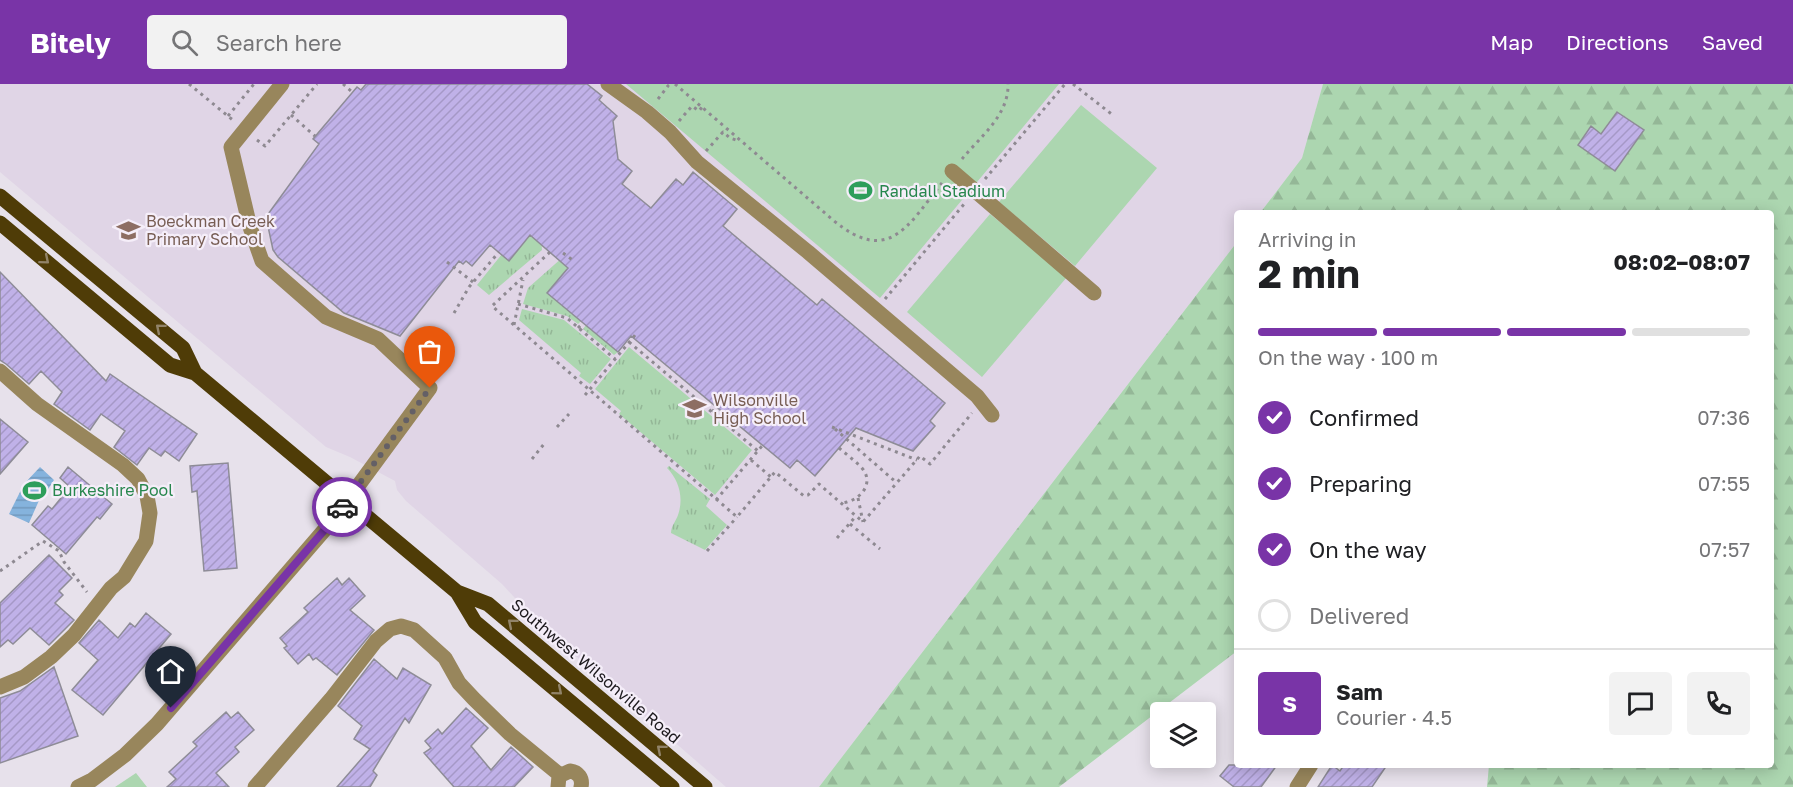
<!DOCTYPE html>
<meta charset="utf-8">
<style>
body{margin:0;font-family:"Golos Text",sans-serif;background:#f2f2f2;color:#202124;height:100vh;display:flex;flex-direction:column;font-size:22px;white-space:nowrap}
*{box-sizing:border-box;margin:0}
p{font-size:20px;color:#757577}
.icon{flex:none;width:33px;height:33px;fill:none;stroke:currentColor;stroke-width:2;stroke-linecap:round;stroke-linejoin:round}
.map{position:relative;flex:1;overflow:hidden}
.panel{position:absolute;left:1234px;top:126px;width:540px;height:558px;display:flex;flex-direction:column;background:#fff;border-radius:6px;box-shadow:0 3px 15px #0003}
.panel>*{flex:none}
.tools{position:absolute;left:1150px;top:618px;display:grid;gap:12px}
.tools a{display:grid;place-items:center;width:66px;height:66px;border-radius:6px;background:#fff;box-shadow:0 3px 15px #0003;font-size:30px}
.pin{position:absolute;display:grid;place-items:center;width:51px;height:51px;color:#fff;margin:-62px -26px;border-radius:50% 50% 50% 0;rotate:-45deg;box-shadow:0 0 6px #0007}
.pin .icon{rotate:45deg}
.courier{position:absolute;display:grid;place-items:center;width:60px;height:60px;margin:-30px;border:4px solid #7934a7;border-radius:50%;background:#fff;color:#222;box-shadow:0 2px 8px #0007}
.head em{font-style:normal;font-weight:700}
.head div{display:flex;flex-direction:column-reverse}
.head{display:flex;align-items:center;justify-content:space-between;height:102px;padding:0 24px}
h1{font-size:39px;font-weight:700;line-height:45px}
.bar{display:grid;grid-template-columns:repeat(4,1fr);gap:9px 6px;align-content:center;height:72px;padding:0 24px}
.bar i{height:8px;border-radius:4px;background:#e0e0e0}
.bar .current{background:#7934a7}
.bar p{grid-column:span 4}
.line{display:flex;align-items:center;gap:15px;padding:0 24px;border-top:2px solid #e0e0e0}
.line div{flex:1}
.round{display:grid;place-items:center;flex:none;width:63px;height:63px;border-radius:6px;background:#f2f2f2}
ol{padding:0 24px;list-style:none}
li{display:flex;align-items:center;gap:18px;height:66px}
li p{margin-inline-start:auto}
li .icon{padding:6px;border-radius:50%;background:#7934a7;color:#fff;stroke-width:4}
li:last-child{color:#757577}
li i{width:33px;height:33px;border:3px solid #e0e0e0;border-radius:50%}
header{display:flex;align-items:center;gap:36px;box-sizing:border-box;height:84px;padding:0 30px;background:#7934a7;color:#fff}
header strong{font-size:28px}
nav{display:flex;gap:33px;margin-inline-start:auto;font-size:21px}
.search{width:420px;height:54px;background:#f2f2f2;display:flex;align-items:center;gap:15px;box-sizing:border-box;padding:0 21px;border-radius:6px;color:#757577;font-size:22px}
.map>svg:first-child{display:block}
</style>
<header>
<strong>Bitely</strong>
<div class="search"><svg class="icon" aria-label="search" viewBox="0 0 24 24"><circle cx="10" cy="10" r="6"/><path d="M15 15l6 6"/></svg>Search here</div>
<nav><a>Map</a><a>Directions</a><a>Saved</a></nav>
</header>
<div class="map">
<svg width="1793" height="703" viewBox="0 0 1793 703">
<defs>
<pattern id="grass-tufts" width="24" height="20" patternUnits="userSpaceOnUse" patternTransform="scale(1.5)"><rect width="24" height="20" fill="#acd6b0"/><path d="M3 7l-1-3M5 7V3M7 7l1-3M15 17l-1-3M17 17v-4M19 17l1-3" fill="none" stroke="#94b797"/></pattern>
<pattern id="forest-firs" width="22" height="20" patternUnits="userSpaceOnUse" patternTransform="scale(1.5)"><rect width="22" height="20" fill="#acd6b0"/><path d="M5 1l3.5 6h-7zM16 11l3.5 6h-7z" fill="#94b797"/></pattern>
<pattern id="water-rules" width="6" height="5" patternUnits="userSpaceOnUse" patternTransform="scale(1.5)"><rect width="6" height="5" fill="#85b3dd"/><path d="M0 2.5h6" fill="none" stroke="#7299bd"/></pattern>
<pattern id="building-hatch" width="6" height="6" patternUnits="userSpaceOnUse" patternTransform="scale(1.5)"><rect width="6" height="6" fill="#c0b1e8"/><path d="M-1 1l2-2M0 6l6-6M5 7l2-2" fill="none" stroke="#a598c7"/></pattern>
</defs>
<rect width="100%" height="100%" fill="#e7e1eb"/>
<!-- built -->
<path fill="#e0d5e6" d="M0 0H1323L1302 74 1260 129H1238L1237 158 819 703H726L538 539 502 500 406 417 397 406 395 397 350 373 326 363 0 88Z"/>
<!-- grass -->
<path fill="url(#grass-tufts)" d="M540 139 542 166 489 211 477 201 502 170 509 176Z
M563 173 572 180 581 237 578 240 567 232 523 220 528 204Z
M522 225 564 236 611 275 590 300 579 292 581 289 519 236Z
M586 241 618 268 614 271 583 245Z
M629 263 752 366 715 411 619 330 621 327 595 305Z
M669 382 710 415 706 422 727 441 705 466 671 449C671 442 676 437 678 431 684 414 679 396 667 384Z"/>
<!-- forest -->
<path fill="url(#forest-firs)" d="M1323 0H1793V703H1487L1489 681H1772V129H1260L1302 74Z
M1237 158V567L1059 703H819Z"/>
<!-- park -->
<path fill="#acd6b0" d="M626 0H1059L880 214Z
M1081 21 1157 84 1075 182 999 118Z
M990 130 1067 193 982 293 907 228Z
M136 689 147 703H115Z"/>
<!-- water -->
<path fill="url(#water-rules)" d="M40 383 54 396 43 413 41 412 29 439 9 430 24 400Z"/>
<!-- building -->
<path fill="url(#building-hatch)" stroke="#8e8c97" stroke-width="1.5" d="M366 0H587L602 12 599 16 617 32 613 37 618 75 632 87 622 100 651 124 676 95 683 101 693 88 737 125 723 142 817 221 822 215 945 319 930 337 935 342 913 367 856 344 815 392 797 376 790 384 631 252 618 268 547 209 568 184 530 151 509 177 490 161 472 182 466 177 463 180 459 177 400 252 344 229 278 173 273 166 266 133 319 60 313 55 357 3 361 6Z
M1617 28 1644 46 1615 87 1578 61 1591 42 1601 50Z
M0 188 106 297 110 290 197 350 179 377 165 367 161 372 149 364 137 381 114 363 125 347 101 330 90 346 54 320 62 308 41 287 29 300 6 280 0 276Z
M0 335 28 358 0 390Z
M228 379 237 484 204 487 197 407 192 408 190 382Z
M68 383 112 420 100 435 97 433 66 470 32 441 48 422 52 425 70 403 60 394Z
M49 471 72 494 59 507 63 511 55 519 74 536 49 561 30 544 13 560 8 556 0 563V519Z
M337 494 342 501 349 494 365 512 350 526 374 546 337 591 316 574 313 576 309 570 298 580 284 564 287 562 280 554 308 528 304 524Z
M146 529 171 550 103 631 72 606 98 576 79 559 99 536 118 554 130 539 135 543Z
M374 575 397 595 403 584 431 601 409 639 405 634 373 687 377 691 370 703H337L370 665 354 655 362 642 338 622Z
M54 583 78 652 0 679V614L20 607Z
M466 624 488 644 471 662 491 686 511 663 533 683 514 703H454L424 669 431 664 425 657 438 645 442 650Z
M226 628 231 634 238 628 254 646 235 663 239 668 216 689 229 703H167L176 695 169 688 197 662 193 658Z
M1229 681H1277L1261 703H1234L1220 692Z
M1332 681 1340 687 1344 681H1387L1372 703H1318Z"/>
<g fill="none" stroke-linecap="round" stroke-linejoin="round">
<!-- path -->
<path stroke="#8e8991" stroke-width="3" stroke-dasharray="3 4.5" stroke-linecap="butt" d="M189 0 234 37
M343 0 352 8
M675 0 833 136C889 183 909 140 942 99
M1073 0 1114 32
M658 15 668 2 666 0
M291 31 315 52
M228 32 254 0
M679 37 692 22 699 27 702 23
M257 56 265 62 317 0
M706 67 723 48 730 54 739 57
M962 75C980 53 1009 31 1008 0
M985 95 1065 0
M550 168 492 222 737 433 775 388 804 412 808 411 819 400 863 438 920 372 930 380 972 329
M563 169 574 177
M447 178 473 198
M885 215 965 119
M518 220 567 234 615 275
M454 229 469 203 499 168
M514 241 523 196
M578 244 583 239
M629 258 758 367
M585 311 636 250
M712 328 725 313
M557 343 569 330
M832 343 917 376
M835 345 897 399
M839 364C846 370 854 376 861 383 876 399 860 417 842 419
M532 375 544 360
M751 376 771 393
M858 414 863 438
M716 416 762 362
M850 440 880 465
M837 454 856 432
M707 467 737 433
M0 487 43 457 59 467 64 478 87 508"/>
<!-- minor -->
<path stroke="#98865c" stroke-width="15" d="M608 0 647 28 670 48 697 78 808 168 977 312 992 331
M952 87 1094 209
M0 287 37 320 123 381 138 395 147 412 150 429 146 457 124 493 111 504 74 551 51 573 24 593 0 603
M78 703 92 696 125 671 157 640 333 436 430 304 378 255 326 233 262 177 250 143 231 63 282 0
M255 703 331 615 376 557 390 545 401 542 414 546 445 574 459 599 474 615 510 650 560 691
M558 703 559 692 570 687C578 688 583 694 581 703
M1297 703 1311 681"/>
<!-- major -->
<path stroke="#4f3c07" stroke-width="15" d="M0 112 183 264 195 289
M0 139 170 281 195 289 457 508 488 520 705 703
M457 508 475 538 672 703"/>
</g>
<!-- one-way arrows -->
<defs><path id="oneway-chevron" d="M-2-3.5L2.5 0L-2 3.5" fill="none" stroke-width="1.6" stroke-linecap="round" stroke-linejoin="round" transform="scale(1.5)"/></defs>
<g stroke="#918368">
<use href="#oneway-chevron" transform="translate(45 176) rotate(40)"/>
<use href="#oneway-chevron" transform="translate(160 244) rotate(-140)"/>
<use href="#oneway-chevron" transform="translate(512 539) rotate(-140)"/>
<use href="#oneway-chevron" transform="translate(558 607) rotate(40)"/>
<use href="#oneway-chevron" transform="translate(661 665) rotate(-140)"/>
</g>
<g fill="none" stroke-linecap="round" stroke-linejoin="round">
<!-- done -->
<path stroke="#646066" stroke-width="6" stroke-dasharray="0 10.8" d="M342 423 430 304"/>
<!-- route -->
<path stroke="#7934a7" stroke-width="8" d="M171 624 333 436 342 423"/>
</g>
<!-- icons -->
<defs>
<symbol id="stadium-bare" viewBox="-9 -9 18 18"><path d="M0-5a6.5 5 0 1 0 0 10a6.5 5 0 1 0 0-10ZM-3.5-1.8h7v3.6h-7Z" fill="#2e9e5b" stroke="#f5eef9" stroke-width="2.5" paint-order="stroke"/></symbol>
<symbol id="school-bare" viewBox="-9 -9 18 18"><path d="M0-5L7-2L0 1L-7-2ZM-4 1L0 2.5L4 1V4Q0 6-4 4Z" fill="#8d6e63" stroke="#f5eef9" stroke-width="2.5" paint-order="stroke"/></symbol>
</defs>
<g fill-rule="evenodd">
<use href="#stadium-bare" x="844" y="90" width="33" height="33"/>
<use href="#school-bare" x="112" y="130" width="33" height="33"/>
<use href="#school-bare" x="678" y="308" width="33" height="33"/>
<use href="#stadium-bare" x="18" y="390" width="33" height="33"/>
</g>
<g text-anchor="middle" stroke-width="4.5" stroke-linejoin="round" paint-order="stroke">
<!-- leisure labels -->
<g font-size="16" fill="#27864d" stroke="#f5eef9" text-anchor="start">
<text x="879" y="113">Randall Stadium</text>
<text x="52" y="412">Burkeshire Pool</text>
</g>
<!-- education labels -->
<g font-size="16" fill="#785e54" stroke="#f5eef9" text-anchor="start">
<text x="146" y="143">Boeckman Creek<tspan x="146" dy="18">Primary School</tspan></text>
<text x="713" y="322">Wilsonville<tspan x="713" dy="18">High School</tspan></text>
</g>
<!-- street labels -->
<g font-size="16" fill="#1d1a1e" stroke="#f5eef9">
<text transform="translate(596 587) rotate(40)" y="6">Southwest Wilsonville Road</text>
</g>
</g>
</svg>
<div class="tools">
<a><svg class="icon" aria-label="layers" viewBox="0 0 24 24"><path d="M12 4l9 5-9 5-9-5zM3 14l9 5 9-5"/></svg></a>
</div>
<div class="pin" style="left:430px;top:304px;background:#ea580c"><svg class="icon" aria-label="bag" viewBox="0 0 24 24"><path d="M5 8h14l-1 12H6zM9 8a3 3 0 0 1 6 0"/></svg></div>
<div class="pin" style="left:171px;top:624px;background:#1f2937"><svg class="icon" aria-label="home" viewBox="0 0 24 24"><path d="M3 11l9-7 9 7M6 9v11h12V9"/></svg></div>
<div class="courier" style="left:342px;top:423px"><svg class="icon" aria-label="car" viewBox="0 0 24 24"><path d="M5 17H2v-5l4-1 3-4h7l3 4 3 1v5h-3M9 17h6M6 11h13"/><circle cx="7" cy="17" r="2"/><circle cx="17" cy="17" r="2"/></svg></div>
<section class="panel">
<div class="head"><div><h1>2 min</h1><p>Arriving in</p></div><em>08:02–08:07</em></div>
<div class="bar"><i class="current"></i><i class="current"></i><i class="current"></i><i></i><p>On the way · 100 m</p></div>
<ol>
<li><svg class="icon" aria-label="check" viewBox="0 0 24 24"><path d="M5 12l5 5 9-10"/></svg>Confirmed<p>07:36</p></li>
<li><svg class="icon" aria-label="check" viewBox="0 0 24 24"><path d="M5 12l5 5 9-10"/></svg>Preparing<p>07:55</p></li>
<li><svg class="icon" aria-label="check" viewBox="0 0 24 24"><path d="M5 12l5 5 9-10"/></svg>On the way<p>07:57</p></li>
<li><i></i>Delivered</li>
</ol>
<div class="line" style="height:108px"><b class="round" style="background:#7934a7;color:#fff">S</b><div><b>Sam</b><p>Courier · 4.5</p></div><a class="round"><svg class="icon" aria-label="chat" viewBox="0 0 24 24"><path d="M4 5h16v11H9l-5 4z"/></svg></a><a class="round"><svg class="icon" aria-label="phone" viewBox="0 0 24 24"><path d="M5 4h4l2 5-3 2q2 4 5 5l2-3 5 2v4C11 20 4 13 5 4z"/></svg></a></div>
</section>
</div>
